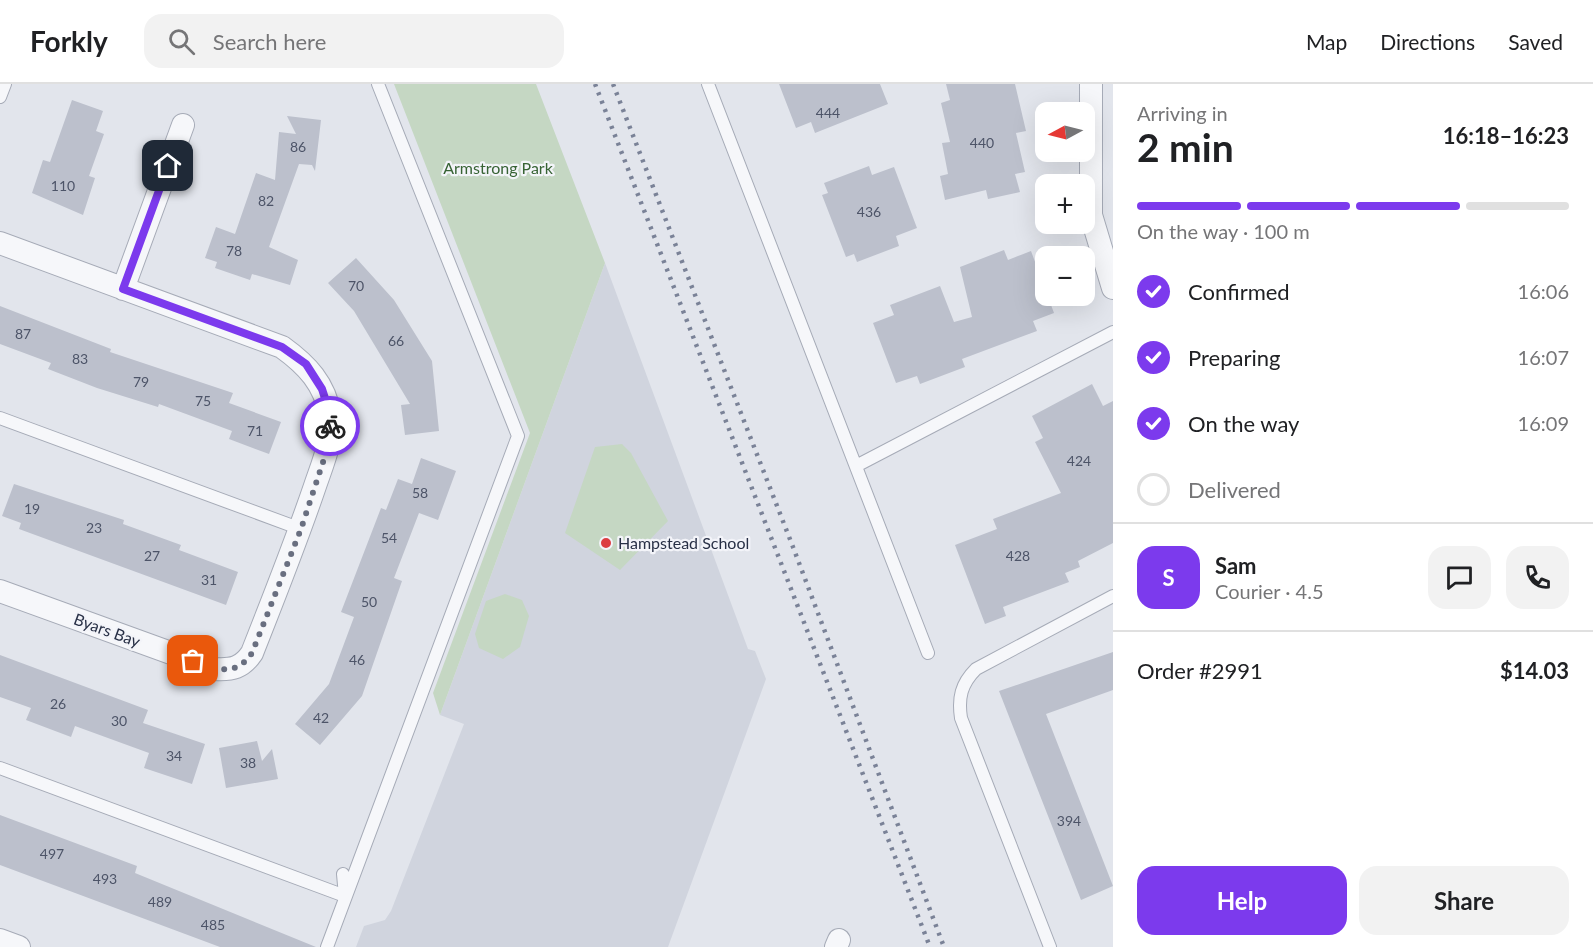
<!DOCTYPE html>
<meta charset="utf-8">
<style>
body{margin:0;font-family:Lato,sans-serif;background:#f2f2f2;color:#202124;height:100vh;display:flex;flex-direction:column;font-size:22px;white-space:nowrap}
*{box-sizing:border-box;margin:0}
p{font-size:20px;color:#757577}
.icon{flex:none;width:33px;height:33px;fill:none;stroke:currentColor;stroke-width:2;stroke-linecap:round;stroke-linejoin:round}
.map{position:relative;flex:1;overflow:hidden}
.details{display:flex;flex-direction:column;background:#fff;width:480px}
.details>*{flex:none}
.needle{width:39px;rotate:263deg}
.fabs{position:absolute;left:1035px;top:18px;display:grid;gap:12px}
.fabs a{display:grid;place-items:center;width:60px;height:60px;border-radius:12px;background:#fff;box-shadow:0 6px 24px #0002;font-size:30px}
.pin{position:absolute;display:grid;place-items:center;width:51px;height:51px;color:#fff;margin:-26px;border-radius:12px;box-shadow:0 3px 9px #0006}
.courier{position:absolute;display:grid;place-items:center;width:60px;height:60px;margin:-30px;border:4px solid #7c3aed;border-radius:50%;background:#fff;color:#222;box-shadow:0 2px 8px #0007}
.overview em{font-style:normal;font-weight:700}
.overview div{display:flex;flex-direction:column-reverse}
.overview{display:flex;align-items:center;justify-content:space-between;height:102px;padding:0 24px}
h1{font-size:39px;font-weight:700;line-height:45px}
.bar{display:grid;grid-template-columns:repeat(4,1fr);gap:9px 6px;align-content:center;height:72px;padding:0 24px}
.bar i{height:8px;border-radius:4px;background:#e0e0e0}
.bar .selected{background:#7c3aed}
.bar p{grid-column:span 4}
.line{display:flex;align-items:center;gap:15px;padding:0 24px;border-top:2px solid #e0e0e0}
.line div{flex:1}
.round{display:grid;place-items:center;flex:none;width:63px;height:63px;border-radius:18px;background:#f2f2f2}
ol{padding:0 24px;list-style:none}
li{display:flex;align-items:center;gap:18px;height:66px}
li p{margin-inline-start:auto}
li .icon{padding:6px;border-radius:50%;background:#7c3aed;color:#fff;stroke-width:4}
li:last-child{color:#757577}
li i{width:33px;height:33px;border:3px solid #e0e0e0;border-radius:50%}
.action{display:flex;gap:12px;margin-top:auto;padding:12px 24px}
.action a{flex:1;height:69px;border-radius:18px;background:#7c3aed;color:#fff;font-size:24px;font-weight:700;line-height:69px;text-align:center}
.action a+a{background:#f2f2f2;color:#202124}
header{display:flex;align-items:center;gap:36px;box-sizing:border-box;height:84px;padding:0 30px;background:#fff;border-bottom:2px solid #e0e0e0}
header strong{font-size:28px}
nav{display:flex;gap:33px;margin-inline-start:auto;font-size:21px}
.search{width:420px;height:54px;background:#f2f2f2;display:flex;align-items:center;gap:15px;box-sizing:border-box;padding:0 21px;border-radius:18px;color:#757577;font-size:22px}
main{display:flex;flex:1;min-height:0}
.map>svg:first-child{display:block}
</style>
<header>
<strong>Forkly</strong>
<div class="search"><svg class="icon" aria-label="search" viewBox="0 0 24 24"><circle cx="10" cy="10" r="6"/><path d="M15 15l6 6"/></svg>Search here</div>
<nav><a>Map</a><a>Directions</a><a>Saved</a></nav>
</header>
<main>
<div class="map">
<svg width="1113" height="863" viewBox="0 0 1113 863">
<rect width="100%" height="100%" fill="#e2e5ec"/>
<!-- built -->
<path fill="#d0d4de" d="M605 179 748 565 755 567 766 595 727 702 668 863H356L364 842 385 836 391 827 464 640 440 631Z"/>
<!-- green -->
<path fill="#c5d7c3" d="M394 0H536L605 179 440 631 433 609 530 349Z
M622 360 631 369 668 437 620 486 565 449 595 363Z
M505 510 522 516 529 532 520 563 503 575 479 564 475 550 486 517Z"/>
<!-- building -->
<path fill="#bcc0cc" d="M779 0H880L888 20 815 49 811 38 796 44Z
M946 0H1015L1026 47 1016 49 1025 88 1015 90 1020 108 988 115 986 106 945 116 940 92 948 90 942 59 950 58 941 19 950 16Z
M72 16 103 27 96 47 104 50 89 92 95 94 83 131 32 109 43 76 50 78Z
M287 32 321 36 315 87 312 81 299 80 269 163 298 176 290 201 252 190 250 196 215 184 217 178 205 174 216 143 235 150 256 89 275 96 279 48 296 50Z
M869 82 872 91 894 83 917 144 896 152 899 162 857 178 854 170 846 173 822 111 828 109 824 99Z
M1004 166 1008 176 1031 167 1054 229 1033 237 1037 247 962 275 965 283 920 300 917 292 896 299 873 239 894 231 890 221 940 202 954 238 972 233 960 183Z
M356 174 394 216 432 277 439 347 405 351 401 321 410 320 354 227 328 199Z
M0 222 111 265 110 268 233 309 229 319 281 338 269 370 229 355 232 347 159 320 158 323 97 304 48 285 51 279 0 260Z
M1092 300 1103 322 1113 317V459L1078 477 1080 483 1065 489 1069 498 1003 523 1006 532 985 540 955 461 997 445 993 435 1061 409 1035 358 1043 354 1032 332Z
M421 374 456 387 438 436 419 429 394 494 402 497 362 612 320 661 295 640 329 600 354 533 341 528 381 424 386 426 398 395 412 400Z
M14 400 124 436 123 440 181 461 179 466 238 488 226 521 19 445 21 439 2 432Z
M1113 568V606L1046 630 1113 802 1081 816 999 607Z
M0 571 148 626 143 639 205 660 192 700 144 684 149 669 75 642 71 653 26 636 31 624 0 613Z
M257 657 262 677 272 665 278 695 226 704 219 664Z
M0 731 137 782 135 789 316 863H220L0 781Z"/>
<g fill="none" stroke-linecap="round" stroke-linejoin="round">
<defs>
<path id="service" d="M708 0 928 569
M0 13 5 0
M0 334 301 445
M856 382 1113 248
M0 684 345 812 343 790
M327 863 518 352 378 0
M1050 863 961 634C958 614 961 600 976 585L1113 512"/>
<path id="minor" d="M1091 0V131L1113 204
M0 159 282 263C307 281 325 300 330 331 334 354 322 381 315 402 296 458 274 513 252 569 242 584 232 586 215 585L0 507
M123 205 183 41
M0 856 19 863
M836 863 839 856"/>
</defs>
<!-- service casing -->
<use href="#service" stroke="#a6abb7" stroke-width="14"/>
<!-- minor casing -->
<use href="#minor" stroke="#a6abb7" stroke-width="24"/>
<!-- service -->
<use href="#service" stroke="#f6f7fa" stroke-width="12"/>
<!-- minor -->
<use href="#minor" stroke="#f6f7fa" stroke-width="22"/>
<!-- rail -->
<path stroke="#7a8297" stroke-width="4.5" stroke-dasharray="3 6" stroke-linecap="butt" d="M595 0 930 863
M613 0 793 463 944 863"/>
</g>
<g fill="none" stroke-linecap="round" stroke-linejoin="round">
<!-- done -->
<path stroke="#696f80" stroke-width="6" stroke-dasharray="0 10.8" d="M193 577C217 586 236 593 252 569L301 445 328 363 330 342"/>
<!-- route -->
<path stroke="#7c3aed" stroke-width="8" d="M168 82 123 205 282 263 306 280 322 305 331 333 330 342"/>
</g>
<!-- markers -->
<circle fill="#dc3d41" stroke="#f3f4f9" stroke-width="2" cx="606" cy="459" r="6"/>
<g text-anchor="middle" stroke-width="4.5" stroke-linejoin="round" paint-order="stroke">
<!-- number labels -->
<g font-size="14" fill="#4d5468">
<text x="828" y="34">444</text>
<text x="982" y="64">440</text>
<text x="298" y="68">86</text>
<text x="63" y="107">110</text>
<text x="266" y="122">82</text>
<text x="869" y="133">436</text>
<text x="234" y="172">78</text>
<text x="356" y="207">70</text>
<text x="23" y="255">87</text>
<text x="396" y="262">66</text>
<text x="80" y="280">83</text>
<text x="141" y="303">79</text>
<text x="203" y="322">75</text>
<text x="255" y="352">71</text>
<text x="1079" y="382">424</text>
<text x="420" y="414">58</text>
<text x="32" y="430">19</text>
<text x="94" y="449">23</text>
<text x="389" y="459">54</text>
<text x="152" y="477">27</text>
<text x="1018" y="477">428</text>
<text x="209" y="501">31</text>
<text x="369" y="523">50</text>
<text x="357" y="581">46</text>
<text x="58" y="625">26</text>
<text x="321" y="639">42</text>
<text x="119" y="642">30</text>
<text x="174" y="677">34</text>
<text x="248" y="684">38</text>
<text x="1069" y="742">394</text>
<text x="52" y="775">497</text>
<text x="105" y="800">493</text>
<text x="160" y="823">489</text>
<text x="213" y="846">485</text>
</g>
<!-- park labels -->
<g font-size="16" fill="#376334" stroke="#f3f4f9">
<text x="498" y="90">Armstrong Park</text>
</g>
<!-- poi labels -->
<g font-size="16" fill="#283046" stroke="#f3f4f9" text-anchor="start">
<text x="618" y="465">Hampstead School</text>
</g>
<!-- street labels -->
<g font-size="16" fill="#283046" stroke="#f3f4f9">
<text transform="translate(107 546) rotate(20)" y="6">Byars Bay</text>
</g>
</g>
</svg>
<div class="fabs">
<a><svg class="needle" viewBox="-14 -14 28 28"><path d="M0-13l5 13h-10z" fill="#e53935"/><path d="M0 13l5-13h-10z" fill="#757577"/></svg></a>
<a>+</a>
<a>−</a>
</div>
<div class="pin" style="left:193px;top:577px;background:#ea580c"><svg class="icon" aria-label="bag" viewBox="0 0 24 24"><path d="M5 8h14l-1 12H6zM9 8a3 3 0 0 1 6 0"/></svg></div>
<div class="pin" style="left:168px;top:82px;background:#1f2937"><svg class="icon" aria-label="home" viewBox="0 0 24 24"><path d="M3 11l9-7 9 7M6 9v11h12V9"/></svg></div>
<div class="courier" style="left:330px;top:342px"><svg class="icon" aria-label="bike" viewBox="0 0 24 24"><circle cx="6" cy="16" r="4"/><circle cx="18" cy="16" r="4"/><path d="M6 16l4-8h5l3 8M10 8l3 8H6M13 5h3"/></svg></div>
</div>
<section class="details">
<div class="overview"><div><h1>2 min</h1><p>Arriving in</p></div><em>16:18–16:23</em></div>
<div class="bar"><i class="selected"></i><i class="selected"></i><i class="selected"></i><i></i><p>On the way · 100 m</p></div>
<ol>
<li><svg class="icon" aria-label="check" viewBox="0 0 24 24"><path d="M5 12l5 5 9-10"/></svg>Confirmed<p>16:06</p></li>
<li><svg class="icon" aria-label="check" viewBox="0 0 24 24"><path d="M5 12l5 5 9-10"/></svg>Preparing<p>16:07</p></li>
<li><svg class="icon" aria-label="check" viewBox="0 0 24 24"><path d="M5 12l5 5 9-10"/></svg>On the way<p>16:09</p></li>
<li><i></i>Delivered</li>
</ol>
<div class="line" style="height:108px"><b class="round" style="background:#7c3aed;color:#fff">S</b><div><b>Sam</b><p>Courier · 4.5</p></div><a class="round"><svg class="icon" aria-label="chat" viewBox="0 0 24 24"><path d="M4 5h16v11H9l-5 4z"/></svg></a><a class="round"><svg class="icon" aria-label="phone" viewBox="0 0 24 24"><path d="M5 4h4l2 5-3 2q2 4 5 5l2-3 5 2v4C11 20 4 13 5 4z"/></svg></a></div>
<div class="line" style="height:78px"><div>Order #2991</div><b>$14.03</b></div>
<div class="action"><a>Help</a><a>Share</a></div>
</section>
</main>
